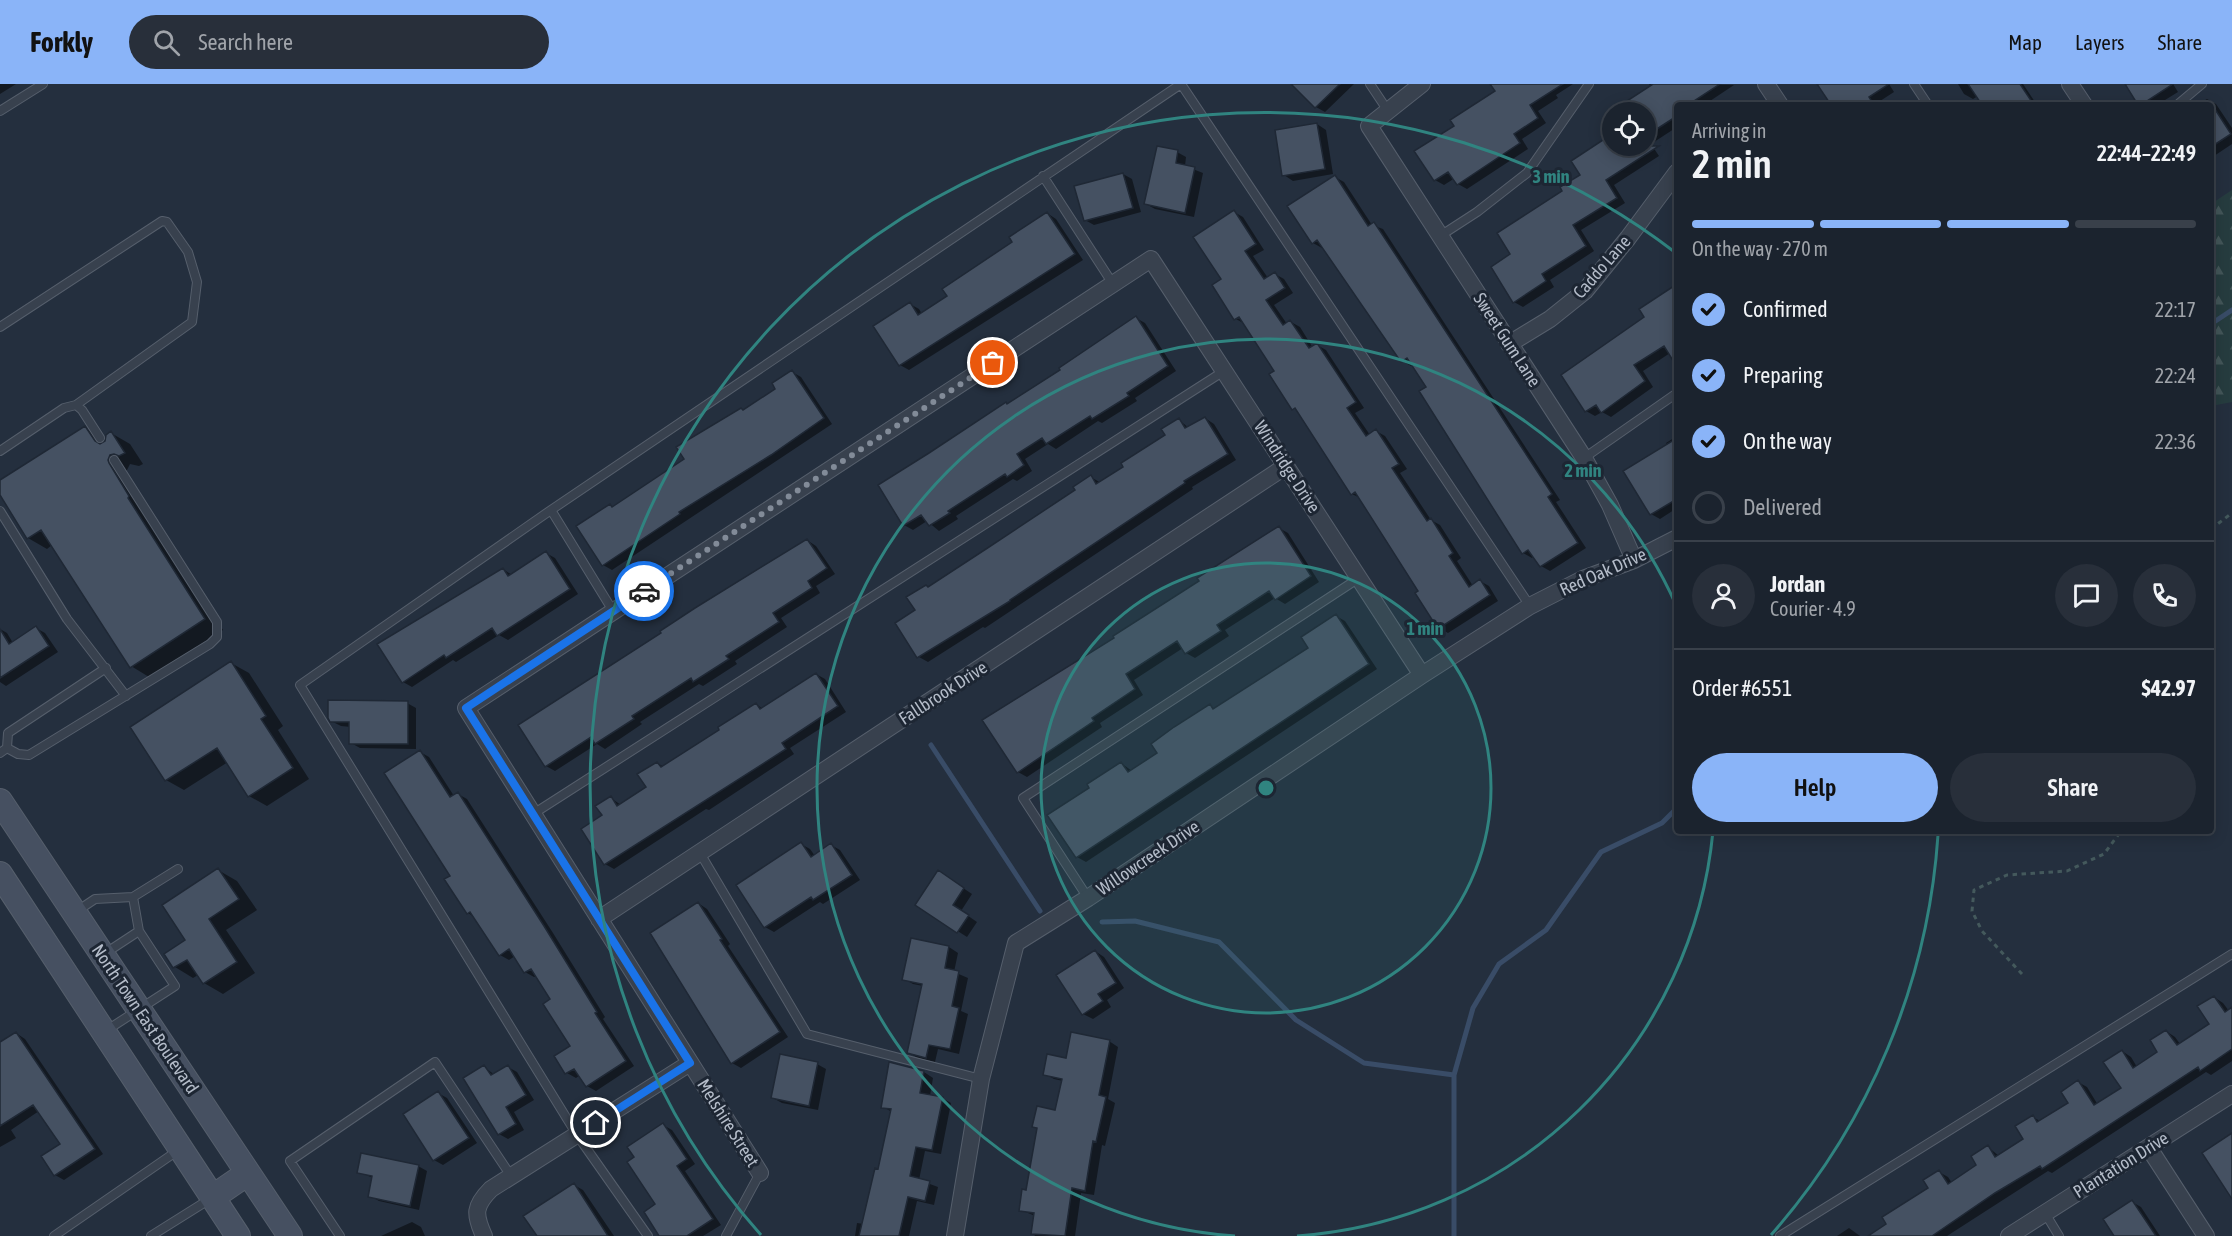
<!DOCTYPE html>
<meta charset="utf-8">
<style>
body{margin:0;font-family:"Asap Condensed",sans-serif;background:#282f3a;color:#f1f3f6;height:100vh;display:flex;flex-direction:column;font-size:22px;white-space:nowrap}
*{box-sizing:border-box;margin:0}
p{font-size:20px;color:#a0a4aa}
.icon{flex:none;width:33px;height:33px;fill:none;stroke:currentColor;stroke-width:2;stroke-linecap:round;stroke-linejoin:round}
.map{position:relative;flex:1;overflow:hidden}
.panel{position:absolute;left:1674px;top:18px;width:540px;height:732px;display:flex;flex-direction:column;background:#1b232e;border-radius:6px;box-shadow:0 3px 15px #0003,0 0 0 2px #39404a}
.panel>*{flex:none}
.fabs{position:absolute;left:1602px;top:18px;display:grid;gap:12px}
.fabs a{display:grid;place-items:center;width:54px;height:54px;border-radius:50%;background:#1b232e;box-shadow:0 3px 15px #0003,0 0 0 2px #39404a;font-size:30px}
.pin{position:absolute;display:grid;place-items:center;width:51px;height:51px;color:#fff;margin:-26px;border:3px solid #fff;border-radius:50%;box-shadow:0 2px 6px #0007}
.courier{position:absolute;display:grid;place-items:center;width:60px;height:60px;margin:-30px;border:4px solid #1a73e8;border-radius:50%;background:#fff;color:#222;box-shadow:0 2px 8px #0007}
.headline em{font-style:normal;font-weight:600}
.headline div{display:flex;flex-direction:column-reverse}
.headline{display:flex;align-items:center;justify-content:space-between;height:102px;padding:0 18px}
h1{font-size:39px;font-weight:600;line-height:45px}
.bar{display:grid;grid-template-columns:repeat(4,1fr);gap:9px 6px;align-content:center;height:72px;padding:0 18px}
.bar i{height:8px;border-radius:4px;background:#39404a}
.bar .selected{background:#8ab4f8}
.bar p{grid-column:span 4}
.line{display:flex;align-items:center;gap:15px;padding:0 18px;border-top:2px solid #39404a}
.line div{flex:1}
.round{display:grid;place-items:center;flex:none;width:63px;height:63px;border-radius:32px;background:#282f3a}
ol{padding:0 18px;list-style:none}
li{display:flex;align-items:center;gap:18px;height:66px}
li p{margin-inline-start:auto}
li .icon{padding:6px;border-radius:50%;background:#8ab4f8;color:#111;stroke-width:4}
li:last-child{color:#a0a4aa}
li i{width:33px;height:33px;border:3px solid #39404a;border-radius:50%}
.button{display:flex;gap:12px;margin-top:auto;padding:12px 18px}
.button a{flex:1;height:69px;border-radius:36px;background:#8ab4f8;color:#111;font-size:24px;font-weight:600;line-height:69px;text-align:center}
.button a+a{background:#282f3a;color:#f1f3f6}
header{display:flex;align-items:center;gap:36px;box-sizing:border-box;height:84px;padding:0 30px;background:#8ab4f8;color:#111}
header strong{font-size:28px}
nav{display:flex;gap:33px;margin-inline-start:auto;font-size:21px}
.search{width:420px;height:54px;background:#282f3a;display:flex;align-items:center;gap:15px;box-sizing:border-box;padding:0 21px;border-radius:33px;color:#a0a4aa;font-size:22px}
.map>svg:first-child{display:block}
</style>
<header>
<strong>Forkly</strong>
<div class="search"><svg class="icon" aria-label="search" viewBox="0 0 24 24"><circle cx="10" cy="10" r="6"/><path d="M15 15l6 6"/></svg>Search here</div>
<nav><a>Map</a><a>Layers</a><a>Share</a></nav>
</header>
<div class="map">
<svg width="2232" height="1152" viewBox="0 0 2232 1152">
<defs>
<pattern id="forest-firs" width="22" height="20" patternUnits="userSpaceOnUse" patternTransform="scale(1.5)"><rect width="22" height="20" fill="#263c3f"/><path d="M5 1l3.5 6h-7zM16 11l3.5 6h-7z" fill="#435659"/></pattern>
</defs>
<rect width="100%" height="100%" fill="#242f3e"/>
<!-- forest -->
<path fill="url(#forest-firs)" d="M2232 106V318L2211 322V120Z"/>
<!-- shadow -->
<path fill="#0007" d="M0 0H16L0 10Z
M1293 0H1354L1325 28 1316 23Z
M1492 0H1573L1556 11 1558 14 1538 27 1546 39 1522 55 1528 65 1467 105 1458 100 1455 94 1444 101 1435 96 1456 42 1497 7Z
M1649 0 1734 1 1704 21H1677V43L1651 60 1659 72 1614 101 1625 119 1581 146 1594 167 1550 196 1554 203 1523 223 1514 218 1513 171 1564 107 1582 91 1574 77 1612 52V62H1646V28H1613L1651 3Z
M1819 0H1889L1894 8 1877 19 1878 21H1832Z
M1958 0H2023L2037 21H1983L1978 12 1973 15 1964 10Z
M2126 0H2173L2178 8 2157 21H2140Z
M2207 15 2216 20 2232 44V60L2211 74V21H2197Z
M1612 29V42L1606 33Z
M1317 40 1326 46 1333 90 1293 97 1284 91Z
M1177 68 1186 73 1185 82 1203 89 1194 133 1155 125 1146 120Z
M1123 90 1132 95 1141 128 1094 141 1085 136Z
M1335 93 1344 98 1372 141 1383 145 1560 416 1556 418 1586 464 1550 487 1541 482 1534 472 1532 474 1523 469 1413 280 1411 282 1402 277 1324 163 1322 164 1313 159Z
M1234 128 1243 133 1264 166 1253 172 1268 194 1275 190 1284 195 1293 209 1274 221 1287 240 1291 238 1300 243 1313 264 1317 261 1326 266 1364 324 1355 329 1370 351 1376 347 1385 352 1407 385 1400 389 1431 436 1440 441 1461 474 1457 477 1473 502 1480 497 1489 502 1498 517 1448 549 1439 544 1420 507 1362 415 1352 410 1299 327 1293 324 1276 287 1245 240 1236 235 1214 202 1223 196Z
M1047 129 1056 135 1083 176 909 286 900 281 910 220 919 225 922 230 949 213Z
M1677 202V274L1670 269 1643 287 1653 303 1611 333 1602 328 1595 332 1586 327 1646 234Z
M1136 234 1145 239 1176 287 1135 314 1137 317 1102 339 1098 337 1056 365 1048 360 1025 375 1032 387 1017 397 1013 395 956 432 958 435 939 447 927 437 913 446 904 441 1008 321Z
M792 288 801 293 832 340 612 486 603 481 614 424 686 376 744 327 777 305Z
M1205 334 1214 340 1236 376 1192 403 1193 405 985 544 983 543 928 578 919 573 897 540 917 527 929 504 1077 406 1091 393 1101 399 1125 383 1167 351 1179 336 1189 344Z
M85 344 104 355 107 360 111 349 130 360 143 380 139 382 130 380 126 388 145 424 223 546 149 593 131 582 52 461 47 465 28 454 0 408V397Z
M1677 352V424L1660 435 1651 430 1667 361 1666 359Z
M1279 444 1288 449 1319 498 1285 520 1275 514 1225 546 1229 552 1195 574 1186 569 1183 564 1134 596 1143 611 1100 639 1102 643 1027 693 1018 688 1116 554Z
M807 456 816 462 835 490 816 502 820 509 781 534 787 543 735 577 737 580 703 602 699 600 640 638 642 640 605 665 597 660 555 687 546 682Z
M546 469 555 474 578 510 508 556 499 551 456 578 453 576 412 603 403 598 503 485 512 491Z
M1336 532 1345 537 1377 585 1086 778 1077 773 1091 704 1121 679 1132 687 1159 670 1210 622 1215 625 1310 565Z
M36 544 45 549 58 568 6 602 0 598V545L7 549 13 559Z
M231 579 249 589 283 642 278 646 309 695 267 722 249 712 228 678 184 706 166 696Z
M816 590 825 595 846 628 790 664 794 670 709 726 706 725 614 785 605 780 604 732 611 714 621 721 648 704 657 679 664 683 721 646 756 620 763 625Z
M407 619 416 624V665L360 664 351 659V643L341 642 331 637Z
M420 668 429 673 454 712 458 710 467 715 553 849 605 933 603 935 634 982 596 1007 587 1002 580 991 576 994 567 989 572 962 552 915 537 892 534 893 525 888 515 872 509 876 500 871 476 834 468 829 452 792Z
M801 760 810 765 815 772 831 761 840 766 860 796 823 820 820 818 774 848 765 843Z
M218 786 237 797 257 826 226 846 255 889 223 910 204 899 198 891 193 894 175 883Z
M948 794 972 810 961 827 977 838 967 853 917 821Z
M698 819 707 825 730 860 728 862 788 953 741 984 732 979Z
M912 856 949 863 958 869 954 888 968 894 961 927 968 930 959 970 938 965 935 978 918 974 909 969 923 902 913 900 904 895Z
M1095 867 1104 873 1124 904 1107 916 1111 923 1093 935 1083 930Z
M2214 913 2223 919 2229 927 2232 925V977L2211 991 2206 988 2052 1089 2048 1087 1947 1152H1871L1888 1141 1930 1104 1939 1088 1948 1093 1952 1099 1978 1081 1988 1063 1999 1072 2025 1055 2033 1033 2040 1037 2070 1019 2078 998 2087 1003 2098 1021 2123 1005 2122 967 2131 973 2137 983 2159 968 2166 947 2175 953 2180 960 2211 940Z
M16 949 25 955 103 1070 64 1096 55 1091 62 1061 39 1027 11 1046 16 1054 0 1063V960Z
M1109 957 1118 963 1108 1015 1115 1019 1105 1062 1102 1061 1094 1111 1081 1109 1075 1152H1035L1033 1149 1035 1132 1021 1126 1027 1107 1038 1045 1034 1042 1056 1028 1063 997 1054 995 1045 990 1067 976Z
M817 980 826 985 818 1026 782 1019 773 1014Z
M484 983 495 991 508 983 517 988 534 1016 514 1028 524 1046 508 1055 499 1050Z
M924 988 933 994 930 1012 942 1014 951 1019 941 1070 925 1067 919 1096 938 1103 934 1121 917 1117 909 1152H855L857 1139 864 1140 879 1087 892 1028 883 1023Z
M438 1009 447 1014 477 1059 443 1081 434 1076Z
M663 1041 672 1046 695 1080 685 1087 721 1141 703 1152H661L657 1121 636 1074Z
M418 1082 427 1087 419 1126 379 1117 370 1112 373 1094 359 1088Z
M574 1101 583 1106 614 1152H538Z
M2132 1118 2141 1123 2160 1152H2116Z
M412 1138 421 1143 425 1152H381Z
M1849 1144 1860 1152H1837Z"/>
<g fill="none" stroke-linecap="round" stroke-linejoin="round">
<!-- stream -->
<path stroke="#394c67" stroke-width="5" d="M2211 240 2232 226
M931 661 1040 827
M1102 838 1135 837 1219 858 1296 936 1364 979 1454 991
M1454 1152V991L1473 924 1499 880 1546 846 1601 768 1662 739 1677 724"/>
</g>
<!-- building -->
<path fill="#455162" stroke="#1f2835" stroke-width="1.5" d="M1291 0H1340L1315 24Z
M1490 0H1563L1530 21 1538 34 1514 50 1520 59 1457 101 1448 88 1434 97 1414 67 1454 42 1450 36 1495 7Z
M1653 0H1720L1688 21H1677V32L1646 52V28H1610Z
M1817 0H1889L1869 13 1874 21H1831Z
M1968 0H2020L2034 21H1982Z
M2125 0H2173L2141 21H2138Z
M2211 19 2231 50 2211 63Z
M1317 39 1325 85 1282 92 1275 46Z
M1612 50V62H1659L1606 96 1617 114 1573 141 1586 162 1542 190 1546 197 1513 219 1491 183 1510 170 1497 149 1562 107 1560 103 1580 91 1571 77Z
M1157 62 1178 66 1176 79 1195 83 1185 129 1144 120Z
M1123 89 1133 124 1084 137 1074 102Z
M1335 91 1368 142 1374 138 1405 185 1552 410 1548 413 1578 459 1540 483 1528 466 1522 470 1419 307 1426 303 1407 274 1401 278 1317 156 1312 160 1287 122Z
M1234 126 1256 160 1245 167 1264 195 1275 188 1285 204 1266 216 1283 241 1290 236 1309 264 1317 259 1356 318 1347 324 1366 352 1376 345 1399 380 1392 384 1427 437 1431 434 1453 469 1449 472 1469 503 1480 495 1490 511 1438 545 1415 509 1418 507 1355 408 1351 411 1295 324 1292 326 1269 290 1274 287 1239 233 1234 236 1212 201 1221 195 1193 153Z
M1047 128 1075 170 899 282 873 242 910 218 918 231 947 212 942 205 1012 158 1009 153Z
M1677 200V283L1664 262 1634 281 1645 297 1601 329 1596 321 1585 328 1561 291 1644 233 1639 225Z
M1136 232 1168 282 1127 309 1129 312 1092 335 1090 332 1046 360 1042 354 1017 370 1024 381 1007 393 1005 390 948 427 950 429 929 442 921 431 903 442 878 401 929 369 1006 318 1007 320 1060 286 1059 284Z
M792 286 824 334 771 371 679 428 680 430 602 482 576 442 610 420 612 423 684 375 676 363 741 324 743 326 775 305 772 299Z
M1205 333 1228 370 1184 397 1185 399 1010 516V517L917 574 895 539 915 526 906 513 926 501 928 503 986 465 1075 406 1073 403 1091 391 1096 400 1123 383 1121 379 1165 351 1161 345 1179 334 1185 344Z
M85 342 95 357 100 360 105 357 106 351 111 347 125 369 119 372 114 370 110 371 108 376 109 379 129 412 128 414 205 535 130 584 41 446 27 455 0 411V396Z
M1677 354V415L1650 431 1623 387Z
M1279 442 1311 492 1275 516 1269 507 1217 541 1221 547 1185 570 1177 557 1126 590 1135 605 1092 634 1094 637 1017 689 982 636 1114 554 1113 552 1199 497 1197 494Z
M807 455 827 484 808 497 812 504 773 529 779 538 726 572 729 575 693 598 691 594 632 632 634 635 595 660 591 653 545 683 518 641 661 549 660 547 695 524Z
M546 467 570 505 497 552 492 544 446 574 444 571 402 599 377 560 503 484 508 492Z
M1336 530 1369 580 1076 774 1047 731 1089 704 1087 700 1121 678 1128 688 1157 669 1151 660 1174 643 1210 620 1213 625 1308 564 1301 553Z
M36 542 49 562 0 594V545L9 560Z
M231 577 266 632 261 635 293 684 248 713 217 664 165 697 130 643Z
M816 589 838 622 782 659 786 665 604 781 581 745 602 731 595 722 611 712 617 722 646 703 637 690 657 678 661 683 719 646 718 643 756 619 760 625Z
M328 616 408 617V660H349V638H330L328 634Z
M420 666 450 713 458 708 544 842 597 928 595 929 626 977 586 1003 574 985 565 990 554 972 570 962 543 920 550 915 531 885 524 889 509 865 499 872 470 828 467 830 444 795 450 792 384 689Z
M801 758 811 773 831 759 852 791 813 816 811 813 764 844 736 801Z
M218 784 239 815 209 835 237 878 203 900 187 876 173 884 164 870 185 856 162 821Z
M938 786 964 804 953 821 969 831 957 849 915 821Z
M698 818 722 855 720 856 780 948 731 980 650 849Z
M911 854 949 862 945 884 959 887 952 922 959 924 950 965 929 961 926 974 907 969 922 900 902 896Z
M1095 866 1116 899 1098 910 1103 917 1082 931 1056 891Z
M2214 912 2225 928 2232 923V965L2200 987 2198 983 2042 1085 2040 1082 1995 1109 1932 1152H1868L1886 1140 1882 1133 1928 1104 1923 1096 1939 1086 1948 1100 1976 1081 1971 1072 1988 1061 1995 1073 2023 1055 2015 1042 2033 1031 2037 1038 2068 1019 2061 1008 2078 996 2094 1021 2121 1004 2103 978 2122 966 2133 984 2157 968 2150 956 2166 946 2177 961 2209 940 2197 922Z
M16 948 95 1065 54 1092 41 1072 60 1060 33 1021 0 1042V958Z
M1071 948 1110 956 1099 1011 1106 1013 1096 1058 1093 1057 1085 1107 1072 1104 1065 1152 1031 1150 1034 1129 1019 1127 1022 1105 1026 1106 1037 1044 1032 1043 1037 1022 1055 1026 1062 995 1043 991 1047 970 1066 974Z
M780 970 818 978 809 1022 771 1014Z
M889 978 924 987 920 1009 943 1013 932 1066 916 1063 910 1092 930 1097 925 1117 908 1113 899 1152H859L875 1084 878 1085 891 1025 881 1024Z
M484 981 491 991 508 981 526 1011 506 1023 516 1040 498 1051 463 994Z
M438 1007 469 1054 433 1077 403 1030Z
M663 1039 687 1075 677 1082 713 1135 687 1152H659L644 1128 655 1120 627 1078 634 1073 627 1063Z
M2232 1049V1115L2202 1069Z
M361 1069 419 1081 410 1122 368 1113 372 1092 357 1089Z
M574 1099 608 1152H537L523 1132Z
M2132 1116 2156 1152H2114L2103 1135Z"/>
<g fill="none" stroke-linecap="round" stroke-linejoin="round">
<defs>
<path id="lane" d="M1370 0 1388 27
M1914 0 1928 21
M2177 21 2202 0
M0 27 43 0
M1043 92 1113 200
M1440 152 1477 128 1527 89 1589 0
M0 243 162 137 167 138 188 168 197 198 192 238 76 321
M0 367 64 324 76 321 82 326 100 354
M1584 374 1677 309
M551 426 613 527
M0 427 67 535 126 612
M7 664 8 649 106 584
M0 669 7 664 18 670 29 671 210 560 217 553V538L114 376
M533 730 1224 287
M700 769 807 950 981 995
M1088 814 1023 714 1359 494
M77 827 95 815 133 813
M104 870 139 847
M104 948 175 902 139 847 133 813 178 785
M2045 1129 2059 1152
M54 1152 180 1065
M151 1152 210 1115
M340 1152 290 1077 435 978 511 1092
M648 1152 577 1051 300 601 551 426 1181 0 1530 522
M726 1152 760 1089
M1780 1152 2232 870"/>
<path id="street" d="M1422 0 1369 42 1584 374 1610 421 1634 476
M1766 0 1780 21
M2070 0 2084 21
M1509 260 1550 235 1585 207 1628 154 1677 88
M599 835 1286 382
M2149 1064 2206 1152
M760 1089 466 624 1151 175 1422 591
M484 1152C474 1130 474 1122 491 1105L690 979
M955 1152 981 995 1016 859 1088 814 1422 591 1530 522 1583 495 1634 476 1677 454
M2009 1152 2232 1010"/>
<path id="secondary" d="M0 717 290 1152
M0 790 238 1152
M213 1113 248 1089"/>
</defs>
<!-- lane casing -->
<use href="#lane" stroke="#565f6c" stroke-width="10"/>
<!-- street casing -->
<use href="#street" stroke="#565f6c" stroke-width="18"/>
<!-- secondary casing -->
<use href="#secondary" stroke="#565f6c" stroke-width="26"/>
<!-- path -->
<path stroke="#44595c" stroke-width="3" stroke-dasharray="4.5 4.5" stroke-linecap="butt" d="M2211 445 2232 429
M2022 890 1982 847 1972 827 1974 806 2007 791 2067 787 2104 770 2121 747"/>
<!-- lane -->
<use href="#lane" stroke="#38414e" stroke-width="8"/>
<!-- street -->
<use href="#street" stroke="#38414e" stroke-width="16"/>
<!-- secondary -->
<use href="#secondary" stroke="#465061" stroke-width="24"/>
</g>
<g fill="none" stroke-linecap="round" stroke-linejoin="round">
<!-- done -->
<path stroke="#828b98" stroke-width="6" stroke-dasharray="0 10.8" d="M644 507 993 279"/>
<!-- route -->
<path stroke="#1a73e8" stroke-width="8" d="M596 1039 690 979 466 624 644 507"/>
</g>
<!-- distance rings -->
<circle cx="1266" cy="704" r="225" fill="#308480" fill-opacity=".12"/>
<g fill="none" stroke="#308480" stroke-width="3">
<circle cx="1266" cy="704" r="225"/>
<path d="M1713 747A449 449 0 0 1 1297 1152M1235 1152A449 449 0 1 1 1676 521"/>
<path d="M1938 751A674 674 0 0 1 1771 1151M761 1151A674 674 0 0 1 1676 169"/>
</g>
<g text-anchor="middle" stroke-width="6" stroke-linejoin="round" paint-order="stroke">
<!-- street labels -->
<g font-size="18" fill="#b4bcc9" stroke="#1d2633">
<text transform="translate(1602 183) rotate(-49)" y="6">Caddo Lane</text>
<text transform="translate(1507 256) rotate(57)" y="6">Sweet Gum Lane</text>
<text transform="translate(1287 383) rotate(57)" y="6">Windridge Drive</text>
<text transform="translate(1603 488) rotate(-24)" y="6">Red Oak Drive</text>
<text transform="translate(943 609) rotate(-33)" y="6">Fallbrook Drive</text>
<text transform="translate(1148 774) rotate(-34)" y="6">Willowcreek Drive</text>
<text transform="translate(145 935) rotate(56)" y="6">North Town East Boulevard</text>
<text transform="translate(728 1039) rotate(58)" y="6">Melshire Street</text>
<text transform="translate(2121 1081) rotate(-32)" y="6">Plantation Drive</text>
</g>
</g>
<circle cx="1266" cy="704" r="9" fill="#308480" stroke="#1d2633" stroke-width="3"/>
<g font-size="18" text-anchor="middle" font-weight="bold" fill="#308480" stroke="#1d2633" stroke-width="6" stroke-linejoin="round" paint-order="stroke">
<text x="1551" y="99">3 min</text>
<text x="1583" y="393">2 min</text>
<text x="1425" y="551">1 min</text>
</g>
</svg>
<div class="fabs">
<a><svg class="icon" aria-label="locate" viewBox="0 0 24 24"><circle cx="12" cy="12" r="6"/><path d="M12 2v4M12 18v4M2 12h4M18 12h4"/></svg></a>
</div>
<div class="pin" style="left:993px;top:279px;background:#ea580c"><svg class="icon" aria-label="bag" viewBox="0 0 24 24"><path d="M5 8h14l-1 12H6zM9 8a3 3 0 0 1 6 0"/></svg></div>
<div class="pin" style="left:596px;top:1039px;background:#1f2937"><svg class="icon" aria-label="home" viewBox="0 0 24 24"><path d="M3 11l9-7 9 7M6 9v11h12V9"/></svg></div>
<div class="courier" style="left:644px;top:507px"><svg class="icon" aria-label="car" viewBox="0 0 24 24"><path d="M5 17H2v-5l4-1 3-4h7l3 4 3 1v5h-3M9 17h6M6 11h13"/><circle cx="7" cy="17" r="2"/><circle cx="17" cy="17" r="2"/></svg></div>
<section class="panel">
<div class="headline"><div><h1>2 min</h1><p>Arriving in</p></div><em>22:44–22:49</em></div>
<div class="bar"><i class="selected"></i><i class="selected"></i><i class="selected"></i><i></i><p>On the way · 270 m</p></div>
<ol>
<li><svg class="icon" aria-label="check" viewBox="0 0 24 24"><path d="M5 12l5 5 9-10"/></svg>Confirmed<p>22:17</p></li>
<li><svg class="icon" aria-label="check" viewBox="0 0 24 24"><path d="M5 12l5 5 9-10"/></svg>Preparing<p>22:24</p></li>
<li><svg class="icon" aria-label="check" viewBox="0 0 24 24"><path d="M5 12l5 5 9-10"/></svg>On the way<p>22:36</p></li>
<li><i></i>Delivered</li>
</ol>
<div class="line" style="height:108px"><a class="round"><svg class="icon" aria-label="person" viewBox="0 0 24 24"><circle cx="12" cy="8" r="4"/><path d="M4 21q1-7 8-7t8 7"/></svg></a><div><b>Jordan</b><p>Courier · 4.9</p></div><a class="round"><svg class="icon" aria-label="chat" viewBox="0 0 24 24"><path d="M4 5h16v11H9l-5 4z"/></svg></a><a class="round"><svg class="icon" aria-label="phone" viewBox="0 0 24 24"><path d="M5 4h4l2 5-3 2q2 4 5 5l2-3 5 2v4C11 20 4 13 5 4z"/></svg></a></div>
<div class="line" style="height:78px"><div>Order #6551</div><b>$42.97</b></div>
<div class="button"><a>Help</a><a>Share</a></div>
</section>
</div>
